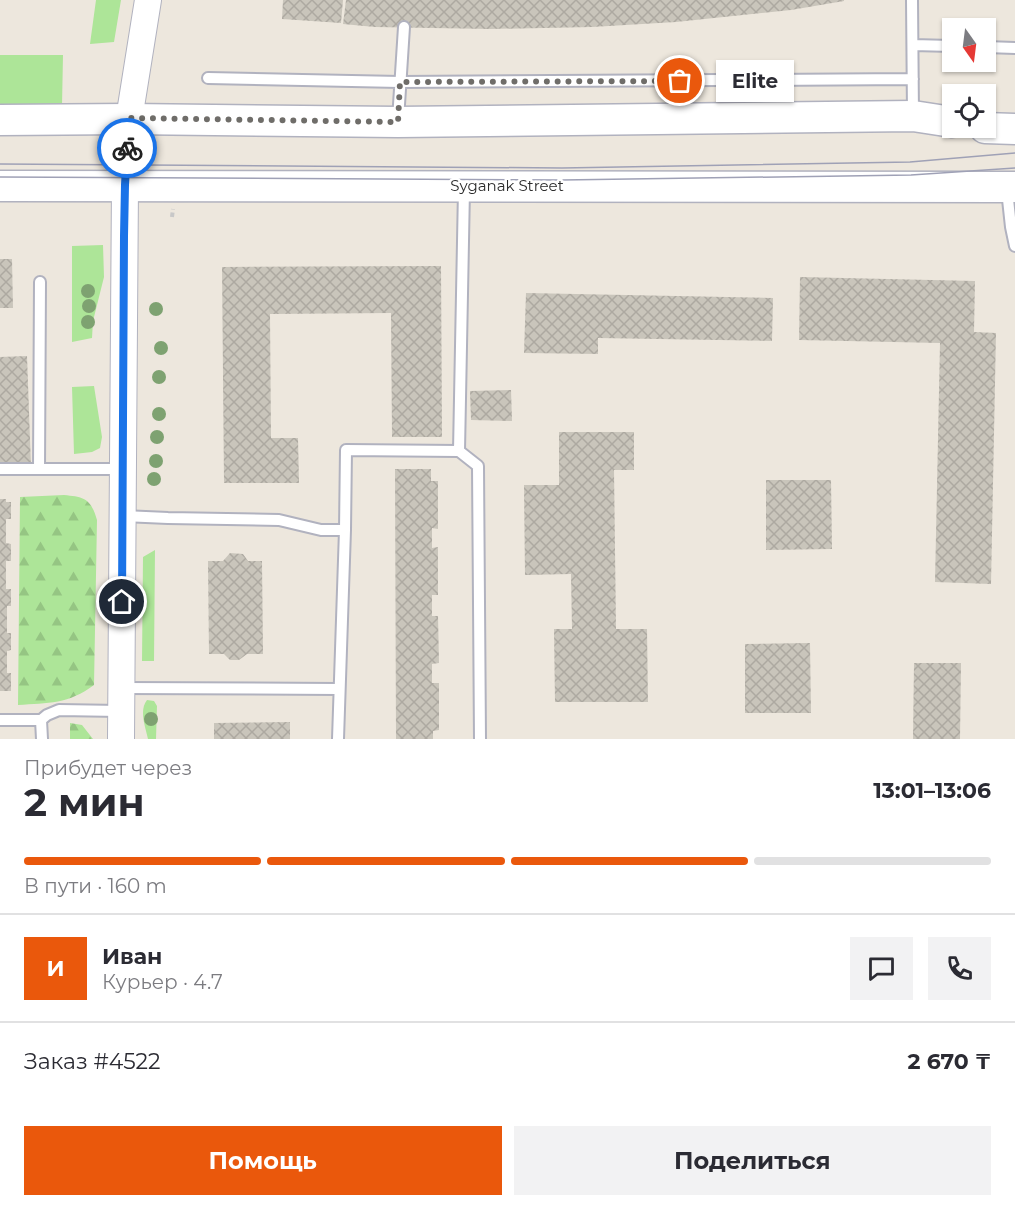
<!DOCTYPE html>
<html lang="ru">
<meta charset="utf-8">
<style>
body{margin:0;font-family:Montserrat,sans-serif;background:#f2f2f3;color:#2b2b33;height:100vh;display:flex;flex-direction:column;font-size:22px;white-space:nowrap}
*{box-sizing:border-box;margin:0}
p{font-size:20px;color:#7c7c81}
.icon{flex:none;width:33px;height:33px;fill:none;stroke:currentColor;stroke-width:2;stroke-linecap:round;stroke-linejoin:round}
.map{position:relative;height:739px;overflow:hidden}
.side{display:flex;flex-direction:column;background:#fff;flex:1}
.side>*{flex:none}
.needle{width:39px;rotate:166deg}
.controls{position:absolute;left:942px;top:18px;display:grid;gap:12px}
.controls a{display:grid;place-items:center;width:54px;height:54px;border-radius:0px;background:#fff;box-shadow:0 2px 4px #0004;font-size:30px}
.pin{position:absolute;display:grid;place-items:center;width:51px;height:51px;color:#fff;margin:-26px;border:3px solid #fff;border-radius:50%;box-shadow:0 2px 6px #0007}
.courier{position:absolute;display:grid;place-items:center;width:60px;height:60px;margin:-30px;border:4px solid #1a73e8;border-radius:50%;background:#fff;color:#222;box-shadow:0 2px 8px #0007}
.bubble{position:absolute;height:42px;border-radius:0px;background:#fff;box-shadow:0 2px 4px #0004;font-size:20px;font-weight:700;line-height:42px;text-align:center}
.summary em{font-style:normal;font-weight:700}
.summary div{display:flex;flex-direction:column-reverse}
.summary{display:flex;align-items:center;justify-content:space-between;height:102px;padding:0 24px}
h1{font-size:39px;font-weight:700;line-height:45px}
.bar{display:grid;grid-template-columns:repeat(4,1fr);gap:9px 6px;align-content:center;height:72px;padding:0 24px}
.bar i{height:8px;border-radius:4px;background:#e1e1e2}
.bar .current{background:#ea580c}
.bar p{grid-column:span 4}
.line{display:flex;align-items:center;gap:15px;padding:0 24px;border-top:2px solid #e1e1e2}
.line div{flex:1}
.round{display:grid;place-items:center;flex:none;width:63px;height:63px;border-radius:0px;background:#f2f2f3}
.primary-button{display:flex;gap:12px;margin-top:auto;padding:12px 24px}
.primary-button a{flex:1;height:69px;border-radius:0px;background:#ea580c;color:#fff;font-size:24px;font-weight:700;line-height:69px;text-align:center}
.primary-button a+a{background:#f2f2f3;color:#2b2b33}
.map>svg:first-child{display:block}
</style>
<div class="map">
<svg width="1015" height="739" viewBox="0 0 1015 739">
<defs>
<pattern id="forest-firs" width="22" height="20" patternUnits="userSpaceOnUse" patternTransform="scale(1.5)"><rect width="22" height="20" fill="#ade598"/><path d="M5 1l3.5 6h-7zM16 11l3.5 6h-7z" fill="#95c583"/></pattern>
<pattern id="building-cross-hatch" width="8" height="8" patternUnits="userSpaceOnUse" patternTransform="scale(1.5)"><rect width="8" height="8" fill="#c9c5bb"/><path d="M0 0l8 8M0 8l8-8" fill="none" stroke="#ada9a1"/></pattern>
</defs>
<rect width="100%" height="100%" fill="#ede7dd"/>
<!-- green -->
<path fill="#ade598" d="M96 0H121L114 42 90 44Z
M0 55H63L62 106H0Z
M103 245 104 277 93 321 92 338 72 342V246Z
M94 386 102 437 100 448 92 452 74 454 72 387Z
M155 550 154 661H142L143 557Z
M147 700 154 701 157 706 156 739H148C145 726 139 710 147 700Z"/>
<!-- forest -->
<path fill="url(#forest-firs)" d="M64 495C85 497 91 499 97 520L94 685C69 704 48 703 18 705L20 497Z
M70 723 82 725 93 739H70Z"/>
<!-- building -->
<path fill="url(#building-cross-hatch)" d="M283 0H343L341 23 282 19Z
M346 0H844V1L791 10 676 22 592 27 490 29 375 27 343 24Z
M0 259H12L13 308H0Z
M441 266 442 437H392L391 313 270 314 271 438H298L299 483H224L222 267Z
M800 277 975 281 974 332 996 333 991 584 935 582 940 343 799 340Z
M526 293 773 298 772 341 598 338V354L524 353Z
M27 356 31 467 0 468V357Z
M511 390 512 421 471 420 470 391Z
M559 432H634V470H614L616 629H647L648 702H555L554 629H572L571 574 525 575 524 485H559Z
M395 469H431V481H438V529L432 528V548L438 547V595H432V616H438L439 663 432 664V683H439V730L433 731V739H396Z
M766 480H831L832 549 766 550Z
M0 499H6V502H11V519H6V543L11 544V561H6V589H11V606H7V633H11V650L7 651V673H11V691H0Z
M230 553 243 554 248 561H262L263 654H247L239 660H230L224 654H209L208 561H223Z
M810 643 811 713H745V644Z
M914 663H961L960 739H913Z
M290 722V739H214V723Z"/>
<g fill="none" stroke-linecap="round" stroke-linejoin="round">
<defs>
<path id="service" d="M912 0 913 114
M913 45 952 46
M986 47 1015 48
M208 78 400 82 913 79
M398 120 404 27
M464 189 459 451 478 466 480 739
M1007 190 1011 227 1015 246
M0 469H122
M39 469 40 282
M123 516 168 518 279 520 321 530H345L346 450 459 451
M121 688 339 689
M0 720H41L47 715 59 710 120 711
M41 720 42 739
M338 739 345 530"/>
<path id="tertiary" d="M121 739 125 185 129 119 148 0"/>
<path id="secondary" d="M0 120 129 119 398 122 913 116 952 122
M985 128 1015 129
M0 186 1015 187"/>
</defs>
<!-- service casing -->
<use href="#service" stroke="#b1b2bf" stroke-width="14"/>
<!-- tertiary casing -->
<use href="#tertiary" stroke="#b1b2bf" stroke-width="28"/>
<!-- secondary casing -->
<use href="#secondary" stroke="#b1b2bf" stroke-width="33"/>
<!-- path -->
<path stroke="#c8c8c8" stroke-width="4" stroke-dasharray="4.5 3" stroke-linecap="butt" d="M172 217 173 209"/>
<!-- service -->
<use href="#service" stroke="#fff" stroke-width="10"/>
<!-- tertiary -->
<use href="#tertiary" stroke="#fff" stroke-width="26"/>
<!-- secondary -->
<use href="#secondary" stroke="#fff" stroke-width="30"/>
<!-- tram -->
<path stroke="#9fa1b6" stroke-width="1.5" d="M0 164 562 168 910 162 1015 153
M0 177 562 180 911 175 1015 168"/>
</g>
<!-- trees -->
<g fill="#7ea271">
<circle cx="88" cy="291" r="7"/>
<circle cx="89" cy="306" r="7"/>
<circle cx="156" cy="309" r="7"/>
<circle cx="88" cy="322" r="7"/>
<circle cx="161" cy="348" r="7"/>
<circle cx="159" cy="377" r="7"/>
<circle cx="159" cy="414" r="7"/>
<circle cx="157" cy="437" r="7"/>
<circle cx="156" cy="461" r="7"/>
<circle cx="154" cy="479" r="7"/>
<circle cx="151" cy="719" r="7"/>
</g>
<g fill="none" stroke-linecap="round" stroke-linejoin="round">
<!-- done -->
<path stroke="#6f6d69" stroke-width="6" stroke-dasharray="0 10.8" d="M127 148 129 118 398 122 400 82 680 81"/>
<!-- route -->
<path stroke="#1a73e8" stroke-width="8" d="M122 602 124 236 125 185 127 148"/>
</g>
<g text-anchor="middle" stroke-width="5" stroke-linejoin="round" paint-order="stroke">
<!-- street labels -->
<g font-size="15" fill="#2b2b2b" stroke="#fff">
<text x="507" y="191">Syganak Street</text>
</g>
</g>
</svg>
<div class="controls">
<a><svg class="needle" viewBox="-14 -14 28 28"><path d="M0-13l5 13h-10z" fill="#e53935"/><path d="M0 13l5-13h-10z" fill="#7c7c81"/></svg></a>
<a><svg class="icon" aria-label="locate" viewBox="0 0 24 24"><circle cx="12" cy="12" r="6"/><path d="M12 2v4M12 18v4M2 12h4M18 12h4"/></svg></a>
</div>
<div class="pin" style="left:680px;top:81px;background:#ea580c"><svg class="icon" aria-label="bag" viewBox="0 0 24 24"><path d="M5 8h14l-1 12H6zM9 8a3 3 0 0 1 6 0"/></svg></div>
<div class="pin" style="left:122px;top:602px;background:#1f2937"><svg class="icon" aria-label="home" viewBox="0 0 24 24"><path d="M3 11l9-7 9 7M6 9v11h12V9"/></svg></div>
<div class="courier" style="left:127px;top:148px"><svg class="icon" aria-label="bike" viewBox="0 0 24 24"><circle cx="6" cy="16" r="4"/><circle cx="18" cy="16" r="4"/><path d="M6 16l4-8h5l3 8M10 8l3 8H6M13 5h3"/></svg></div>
<div class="bubble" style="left:716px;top:60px;width:78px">Elite</div>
</div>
<section class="side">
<div class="summary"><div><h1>2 мин</h1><p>Прибудет через</p></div><em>13:01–13:06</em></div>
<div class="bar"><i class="current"></i><i class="current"></i><i class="current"></i><i></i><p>В пути · 160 m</p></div>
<div class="line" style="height:108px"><b class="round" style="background:#ea580c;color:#fff">И</b><div><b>Иван</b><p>Курьер · 4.7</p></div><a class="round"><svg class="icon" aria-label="chat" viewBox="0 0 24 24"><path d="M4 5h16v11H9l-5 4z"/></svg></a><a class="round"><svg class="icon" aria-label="phone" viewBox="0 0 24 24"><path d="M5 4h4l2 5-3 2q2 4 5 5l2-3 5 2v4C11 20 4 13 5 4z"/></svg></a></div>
<div class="line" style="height:78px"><div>Заказ #4522</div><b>2 670 ₸</b></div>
<div class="primary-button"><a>Помощь</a><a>Поделиться</a></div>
</section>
